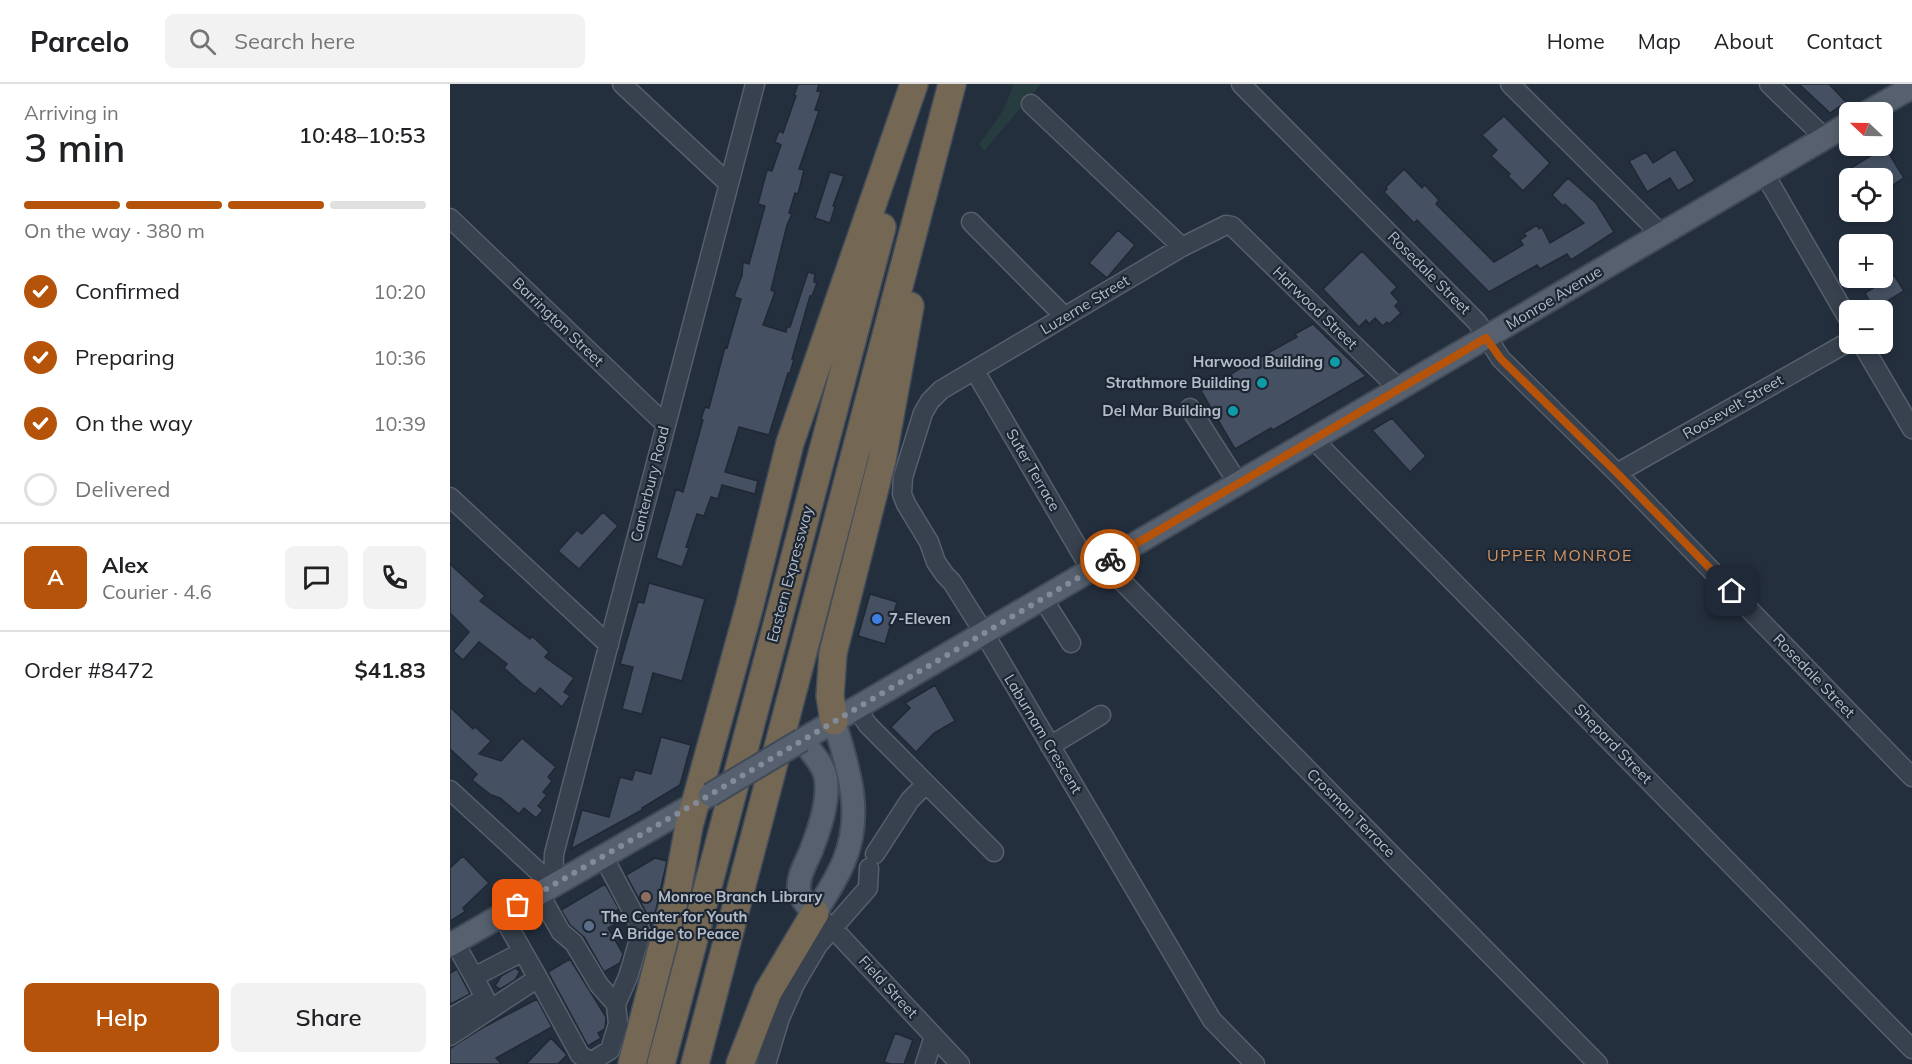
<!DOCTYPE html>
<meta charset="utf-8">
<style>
body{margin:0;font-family:Mulish,sans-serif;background:#f2f2f2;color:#202124;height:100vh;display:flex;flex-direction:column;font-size:22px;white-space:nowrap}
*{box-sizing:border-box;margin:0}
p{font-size:20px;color:#757577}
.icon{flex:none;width:33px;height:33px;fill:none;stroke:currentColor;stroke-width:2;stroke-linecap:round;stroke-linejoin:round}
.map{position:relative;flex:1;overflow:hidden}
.drawer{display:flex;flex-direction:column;background:#fff;width:450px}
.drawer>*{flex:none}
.needle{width:39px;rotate:292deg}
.fabs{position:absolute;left:1389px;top:18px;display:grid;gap:12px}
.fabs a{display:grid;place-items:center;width:54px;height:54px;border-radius:9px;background:#fff;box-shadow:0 3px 9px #0003;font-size:30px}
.pin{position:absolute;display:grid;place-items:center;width:51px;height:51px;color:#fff;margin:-26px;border-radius:12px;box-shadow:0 3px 9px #0006}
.courier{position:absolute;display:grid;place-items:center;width:60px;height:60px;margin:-30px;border:4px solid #b45309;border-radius:50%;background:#fff;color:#222;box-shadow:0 2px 8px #0007}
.overview em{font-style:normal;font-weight:600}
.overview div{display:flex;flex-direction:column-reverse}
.overview{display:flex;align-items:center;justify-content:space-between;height:102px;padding:0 24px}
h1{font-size:39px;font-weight:600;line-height:45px}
.bar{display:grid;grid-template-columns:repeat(4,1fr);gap:9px 6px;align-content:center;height:72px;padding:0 24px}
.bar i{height:8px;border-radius:4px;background:#e0e0e0}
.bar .selected{background:#b45309}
.bar p{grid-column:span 4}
.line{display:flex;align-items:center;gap:15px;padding:0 24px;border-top:2px solid #e0e0e0}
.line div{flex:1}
.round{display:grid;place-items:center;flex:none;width:63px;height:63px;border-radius:9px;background:#f2f2f2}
ol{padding:0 24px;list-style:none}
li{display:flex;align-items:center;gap:18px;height:66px}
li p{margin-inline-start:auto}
li .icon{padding:6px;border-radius:50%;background:#b45309;color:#fff;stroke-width:4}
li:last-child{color:#757577}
li i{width:33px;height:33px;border:3px solid #e0e0e0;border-radius:50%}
.primary-button{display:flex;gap:12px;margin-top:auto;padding:12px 24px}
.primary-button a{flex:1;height:69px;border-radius:9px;background:#b45309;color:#fff;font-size:24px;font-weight:600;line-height:69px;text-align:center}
.primary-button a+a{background:#f2f2f2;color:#202124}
header{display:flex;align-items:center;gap:36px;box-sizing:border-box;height:84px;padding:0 30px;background:#fff;border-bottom:2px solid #e0e0e0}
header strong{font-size:28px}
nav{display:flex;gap:33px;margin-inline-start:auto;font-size:21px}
.search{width:420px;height:54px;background:#f2f2f2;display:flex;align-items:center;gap:15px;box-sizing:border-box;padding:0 21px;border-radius:9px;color:#757577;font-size:22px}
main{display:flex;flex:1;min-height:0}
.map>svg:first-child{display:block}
</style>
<header>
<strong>Parcelo</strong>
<div class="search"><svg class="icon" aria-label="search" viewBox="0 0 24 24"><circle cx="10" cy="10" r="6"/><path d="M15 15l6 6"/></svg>Search here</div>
<nav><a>Home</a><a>Map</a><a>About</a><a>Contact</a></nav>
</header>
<main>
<section class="drawer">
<div class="overview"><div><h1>3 min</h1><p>Arriving in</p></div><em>10:48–10:53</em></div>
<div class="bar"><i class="selected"></i><i class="selected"></i><i class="selected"></i><i></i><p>On the way · 380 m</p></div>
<ol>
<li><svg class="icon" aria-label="check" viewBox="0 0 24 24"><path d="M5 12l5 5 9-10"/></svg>Confirmed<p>10:20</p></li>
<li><svg class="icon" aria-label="check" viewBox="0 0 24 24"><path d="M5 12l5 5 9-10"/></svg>Preparing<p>10:36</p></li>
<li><svg class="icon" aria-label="check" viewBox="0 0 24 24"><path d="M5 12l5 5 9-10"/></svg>On the way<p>10:39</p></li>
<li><i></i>Delivered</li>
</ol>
<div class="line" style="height:108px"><b class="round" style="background:#b45309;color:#fff">A</b><div><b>Alex</b><p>Courier · 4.6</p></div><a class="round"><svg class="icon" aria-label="chat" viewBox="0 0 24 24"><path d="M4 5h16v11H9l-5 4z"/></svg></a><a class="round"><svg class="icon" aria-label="phone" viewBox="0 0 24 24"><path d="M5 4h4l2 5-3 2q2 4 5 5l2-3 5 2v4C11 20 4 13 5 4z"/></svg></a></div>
<div class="line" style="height:78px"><div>Order #8472</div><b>$41.83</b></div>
<div class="primary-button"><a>Help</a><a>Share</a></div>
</section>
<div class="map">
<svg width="1462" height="980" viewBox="0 0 1462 980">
<rect width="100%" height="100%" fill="#242f3e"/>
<!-- green -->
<path fill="#263c3f" d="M563 0H591L534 67 529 60C544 41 557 24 563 0Z"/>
<!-- building -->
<path fill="#455162" stroke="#1f2835" stroke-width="1.5" d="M348 0H369L367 7 371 8 365 26 369 27 349 85 354 86 348 110 345 109 339 129 342 130 337 141 321 206 325 208 313 241 336 248 337 243H340L358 188 365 190 364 198 367 199 362 212H360L342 275H344L340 289H338L319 351 289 343 275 388 308 397 305 410 272 401 268 415 261 413 254 432 247 430 236 463 239 464 232 483 206 474 226 405 233 408 253 336 251 335 255 323 259 324 275 263 277 264 291 215 284 213 292 191 293 178 299 180 315 122 308 120 317 86 322 87 331 61 325 58 329 47 333 49 346 12 344 11Z
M1349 0H1379L1396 18 1380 29Z
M1054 32 1100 79 1073 107 1058 92 1060 90 1041 72 1047 66 1032 51Z
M1435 63 1454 94 1437 105 1432 94H1401L1396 87Z
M1225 65 1245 97 1228 107 1220 94 1197 108 1179 77 1196 68 1203 79Z
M954 85 972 104 975 101 989 116 986 120 1044 178 1073 161 1070 156 1076 152 1074 149 1087 141 1089 145 1092 143 1100 159 1134 139 1115 120 1113 122 1102 111 1118 94 1146 119 1164 148 1121 176 1117 170 1090 185 1087 181 1039 208 967 136 964 139 934 108 937 105 936 103Z
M380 88 394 92 383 122 385 123 380 139 365 134Z
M668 146 685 161 657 194 639 179Z
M912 167 947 203 941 209 949 218 945 222 951 229 939 240 937 238 933 242 925 234 919 240 916 236 909 243 873 205Z
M1444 191 1454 207 1424 225 1415 209Z
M863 240 916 292 823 346 821 344 785 365 751 307 761 300 762 302 810 272 811 273 847 253 845 250Z
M942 334 976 372 960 388 922 346Z
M153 428 168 442 129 485 108 467 127 446 132 450Z
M0 480 35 512 30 517 80 555 82 552 99 568 95 573 124 594 114 608 120 612 112 623 90 604 85 610 73 601 54 584 57 580 29 558 13 576 3 567 19 548 0 529Z
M199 499 255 515 232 597 203 589 192 630 172 625 183 583 170 580 188 518 194 519Z
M420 510 447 518 435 560 408 552Z
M485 601 505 637 484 649 466 668 441 643 460 624 455 619Z
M0 623 23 645 25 643 41 657 29 670 51 677 72 654 106 683 98 693 102 697 93 708 97 711 88 722 93 726 86 734 74 724 69 730 50 714 41 711 22 696 27 690 0 665Z
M211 653 241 661 230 701 192 724V726L121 765 132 726 159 733 170 693 182 696 185 686 201 690Z
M13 772 39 799 13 824 15 828 0 837V784Z
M205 774 217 777 204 834 198 832 176 791Z
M155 800 169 825 161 830 166 840 158 844 173 870 170 879 154 888 134 853 120 841 111 826Z
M120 875 156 933 155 945 148 949 151 954 138 962 98 888Z
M65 884 70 887 65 896 50 905 45 902 51 892Z
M7 885 20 910 1 920 0 918V889Z
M87 915 102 943 46 974 52 980H0V965L2 963 32 944Z
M445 949 463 956 454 980H441L434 978Z
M101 954 117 971 108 980H76Z"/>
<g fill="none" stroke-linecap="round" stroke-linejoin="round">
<defs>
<path id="minor" d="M172 0 279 100
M791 0 1027 238 1051 275 1167 389 1462 693
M1060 0 1211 150
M1319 0 1375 54
M581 20 732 163
M1314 89 1400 238
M0 134 216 341
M521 138 614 232
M1412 260 1462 345
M525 287 641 486
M740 324 788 399
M863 355 1462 965
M1167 389 1400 257
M0 413 159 561
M654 479 1148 980
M593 515 621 559
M406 624 418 641 544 768
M600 662 651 631
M0 706 103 801
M425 770 460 716 476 700
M103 801 104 770 305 0
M89 809 111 848 124 859 149 901 166 920 178 893 191 849 187 836 153 772
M373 836 390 852 510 980
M5 859 24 893 72 868
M88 894 130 971 141 978 160 966 168 940 166 920
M0 934 35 914 24 893
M0 952 88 894 52 831
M316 980 330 934 345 900 368 861 418 804 419 784
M475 980 484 952
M805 980 762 936 534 549 502 498 495 491 486 478 479 458 456 420 452 410 453 393 473 329 480 317 491 306 732 163 776 141 782 142 949 305"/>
<path id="major" d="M1418 28 1462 3
M384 637C398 683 414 729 394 777 387 795 375 812 365 829 358 823 351 816 349 807 347 793 356 779 361 767 369 746 379 718 376 695 374 680 360 667 352 656L1400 39
M0 861 253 715"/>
<path id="highway" d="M384 637 380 612 383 569 432 376 460 222
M182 980 228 802 239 742 299 524 340 359 464 0
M211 980 432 143
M245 980 502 0
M290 980 318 908 365 829"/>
</defs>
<!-- minor casing -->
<use href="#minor" stroke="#565f6c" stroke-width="21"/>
<!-- major casing -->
<use href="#major" stroke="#414a57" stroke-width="26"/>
<!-- highway casing -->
<use href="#highway" stroke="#434c59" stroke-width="30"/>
<!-- minor -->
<use href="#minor" stroke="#38414e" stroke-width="18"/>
<!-- major -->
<use href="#major" stroke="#56606e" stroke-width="22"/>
<!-- highway -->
<use href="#highway" stroke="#746855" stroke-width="27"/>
<defs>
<path id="major-bridge" d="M260 711 352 656"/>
</defs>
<!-- major-bridge casing -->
<use href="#major-bridge" stroke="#414a57" stroke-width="26" stroke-linecap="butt"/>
<!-- major-bridge -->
<use href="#major-bridge" stroke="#56606e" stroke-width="22"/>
</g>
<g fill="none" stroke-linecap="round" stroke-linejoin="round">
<!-- done -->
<path stroke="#828b98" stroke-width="6" stroke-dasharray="0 10.8" d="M68 821 246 719 660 475"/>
<!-- route -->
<path stroke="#b45309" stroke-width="8" d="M660 475 1036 254 1051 275 1167 389 1282 507"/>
</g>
<!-- markers -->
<g fill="#0f9aa8" stroke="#1d2633" stroke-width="2">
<circle cx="885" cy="278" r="6"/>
<circle cx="812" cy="299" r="6"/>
<circle cx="783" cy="327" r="6"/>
</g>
<circle fill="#3f7fe0" stroke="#1d2633" stroke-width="2" cx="427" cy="535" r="6"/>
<circle fill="#8d6e63" stroke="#1d2633" stroke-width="2" cx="196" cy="813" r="6"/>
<circle fill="#5c6f8a" stroke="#1d2633" stroke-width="2" cx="139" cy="842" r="6"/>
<g text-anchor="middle" stroke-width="4.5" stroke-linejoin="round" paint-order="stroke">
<!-- street labels -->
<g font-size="15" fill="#b4bcc9" stroke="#1d2633">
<text transform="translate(979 189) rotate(45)" y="5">Rosedale Street</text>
<text transform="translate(1104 214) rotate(-31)" y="5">Monroe Avenue</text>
<text transform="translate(635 221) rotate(-31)" y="5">Luzerne Street</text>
<text transform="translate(865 224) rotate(44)" y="5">Harwood Street</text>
<text transform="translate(108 238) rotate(44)" y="5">Barrington Street</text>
<text transform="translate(1283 323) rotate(-30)" y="5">Roosevelt Street</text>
<text transform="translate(583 386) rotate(60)" y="5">Suter Terrace</text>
<text transform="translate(200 400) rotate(-76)" y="5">Canterbury Road</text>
<text transform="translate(340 490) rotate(-75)" y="5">Eastern Expressway</text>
<text transform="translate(1364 592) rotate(46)" y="5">Rosedale Street</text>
<text transform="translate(593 650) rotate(59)" y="5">Laburnam Crescent</text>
<text transform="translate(1163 660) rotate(46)" y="5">Shepard Street</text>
<text transform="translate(901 729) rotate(45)" y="5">Crosman Terrace</text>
<text transform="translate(438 903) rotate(47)" y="5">Field Street</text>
</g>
<!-- poi labels -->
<g font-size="15" font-weight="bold" fill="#b4bcc9" stroke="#1d2633" text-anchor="end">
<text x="873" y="283">Harwood Building</text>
<text x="800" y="304">Strathmore Building</text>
<text x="771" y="332">Del Mar Building</text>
<text x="439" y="540" text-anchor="start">7-Eleven</text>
<text x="208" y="818" text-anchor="start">Monroe Branch Library</text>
<text x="151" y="838" text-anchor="start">The Center for Youth<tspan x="151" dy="17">- A Bridge to Peace</tspan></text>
</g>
<!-- neighbourhood labels -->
<g font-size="16" letter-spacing="1.5" fill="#d59563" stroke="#1d2633">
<text x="1110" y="477">UPPER MONROE</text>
</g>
</g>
</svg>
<div class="fabs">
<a><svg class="needle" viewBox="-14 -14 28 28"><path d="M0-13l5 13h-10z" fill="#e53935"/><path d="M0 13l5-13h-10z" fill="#757577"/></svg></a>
<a><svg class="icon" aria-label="locate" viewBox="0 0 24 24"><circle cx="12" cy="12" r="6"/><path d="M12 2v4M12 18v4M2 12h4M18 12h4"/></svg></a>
<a>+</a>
<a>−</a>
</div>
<div class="pin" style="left:68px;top:821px;background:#ea580c"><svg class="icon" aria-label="bag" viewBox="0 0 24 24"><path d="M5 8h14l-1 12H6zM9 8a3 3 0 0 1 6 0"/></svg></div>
<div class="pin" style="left:1282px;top:507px;background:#1f2937"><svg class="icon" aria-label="home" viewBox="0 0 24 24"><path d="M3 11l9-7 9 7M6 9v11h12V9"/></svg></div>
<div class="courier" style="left:660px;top:475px"><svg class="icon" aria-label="bike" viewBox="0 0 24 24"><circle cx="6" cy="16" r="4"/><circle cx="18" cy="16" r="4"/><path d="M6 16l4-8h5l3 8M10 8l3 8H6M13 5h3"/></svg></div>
</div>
</main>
